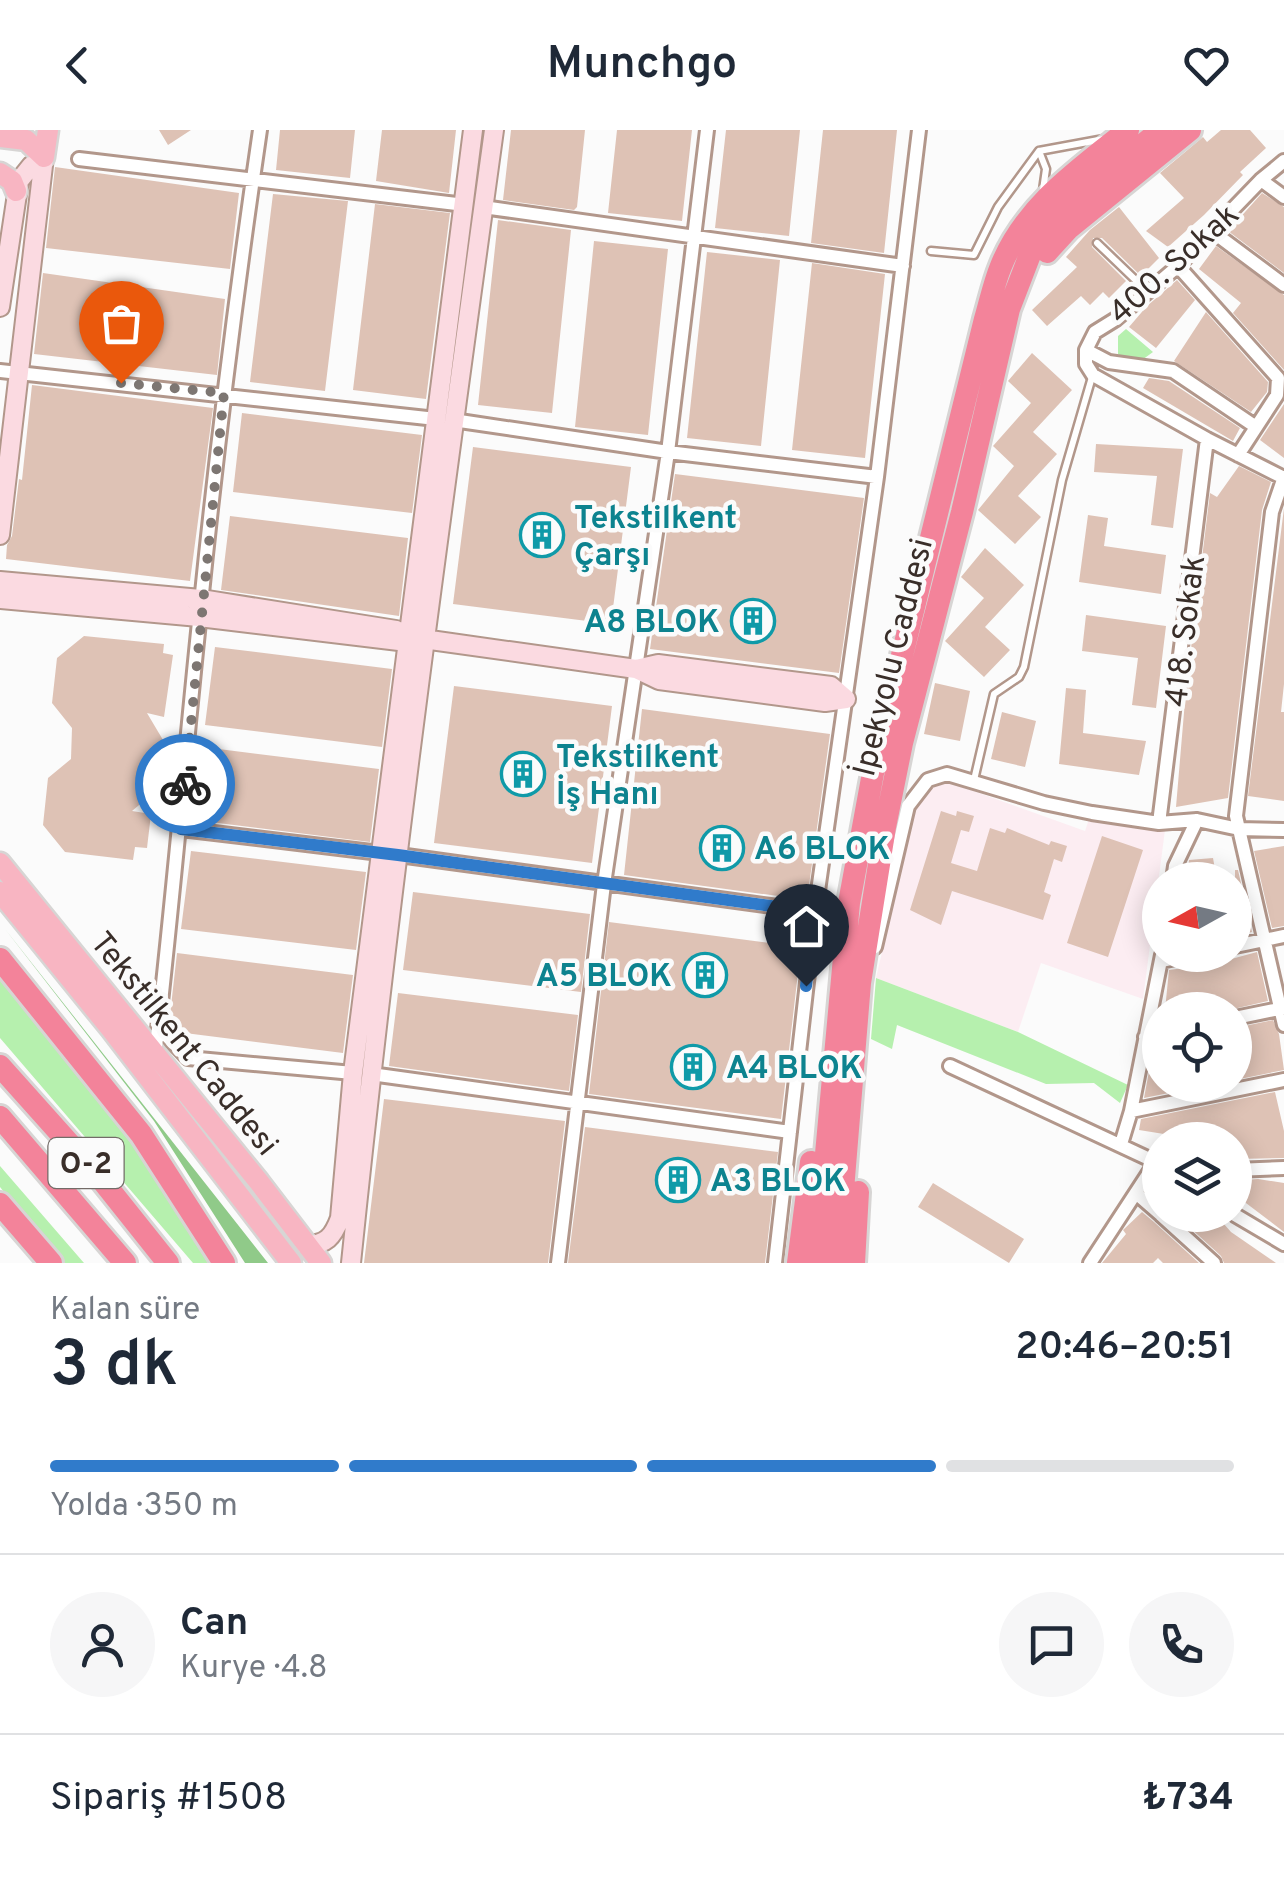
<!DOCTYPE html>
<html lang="tr">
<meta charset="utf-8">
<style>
body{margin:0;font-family:Overpass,sans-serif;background:#f6f6f7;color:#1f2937;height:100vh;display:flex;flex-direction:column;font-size:38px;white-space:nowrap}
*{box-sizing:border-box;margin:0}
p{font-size:32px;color:#747a83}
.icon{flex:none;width:55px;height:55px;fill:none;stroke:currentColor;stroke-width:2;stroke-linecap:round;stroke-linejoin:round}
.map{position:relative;height:1133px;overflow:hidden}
.drawer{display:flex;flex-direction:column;background:#fff;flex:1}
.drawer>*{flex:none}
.needle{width:65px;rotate:262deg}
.fabs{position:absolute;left:1142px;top:732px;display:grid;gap:20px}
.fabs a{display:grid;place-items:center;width:110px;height:110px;border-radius:50%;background:#fff;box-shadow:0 5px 25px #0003;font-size:50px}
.pin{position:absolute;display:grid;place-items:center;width:85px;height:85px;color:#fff;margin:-102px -42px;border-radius:50% 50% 50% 0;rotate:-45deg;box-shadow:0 0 10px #0007}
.pin .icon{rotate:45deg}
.courier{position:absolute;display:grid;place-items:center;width:100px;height:100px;margin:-50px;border:8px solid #307bcb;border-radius:50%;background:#fff;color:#222;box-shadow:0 2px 12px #0007}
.headline em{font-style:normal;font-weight:600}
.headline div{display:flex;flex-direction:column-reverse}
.headline{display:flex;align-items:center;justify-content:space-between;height:170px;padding:0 50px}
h1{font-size:65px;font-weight:600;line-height:75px}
.bar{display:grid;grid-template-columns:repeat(4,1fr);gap:15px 10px;align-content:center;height:120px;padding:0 50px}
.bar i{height:12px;border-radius:8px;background:#e0e1e3}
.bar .on{background:#307bcb}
.bar p{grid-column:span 4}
.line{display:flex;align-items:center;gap:25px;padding:0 50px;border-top:2px solid #e0e1e3}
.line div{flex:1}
.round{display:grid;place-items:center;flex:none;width:105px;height:105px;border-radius:52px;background:#f6f6f7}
header{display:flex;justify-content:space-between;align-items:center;height:130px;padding:0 50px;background:#fff;font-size:45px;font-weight:600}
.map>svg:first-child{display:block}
</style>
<header><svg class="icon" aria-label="back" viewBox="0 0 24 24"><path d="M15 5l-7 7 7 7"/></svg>Munchgo<svg class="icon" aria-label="heart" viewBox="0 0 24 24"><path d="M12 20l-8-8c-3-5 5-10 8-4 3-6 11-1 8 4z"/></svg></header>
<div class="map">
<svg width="1284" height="1133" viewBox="0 0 1284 1133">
<rect width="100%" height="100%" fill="#fbfbfb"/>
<!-- education -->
<path fill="#fcedf2" d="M940 649 1085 701 1089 689 1165 700 1143 869 1041 833 1018 902 876 848 918 666Z"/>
<!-- green -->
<path fill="#b6f0ae" d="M1126 199 1153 222 1142 230 1124 232 1118 224V206Z
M0 846 150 1034 208 1133H193L0 908Z
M876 848 1018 902 1128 955 1120 973 1094 953 1046 954 897 895 892 919 871 909Z
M0 1036 84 1133H60L0 1057Z"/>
<!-- forest -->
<path fill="#90ca89" d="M5 799 268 1133H245L154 991Z"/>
<!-- building -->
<path fill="#dec2b5" d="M159 0H191L168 15Z
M280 0H355L350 48 276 40Z
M382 0H456L449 63 376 51Z
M511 0H585L577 77 574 80 503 70Z
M617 0H692L682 91 608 83Z
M726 0H800L789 106 715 98Z
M823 0H897L884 123 811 113Z
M1221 0H1250L1266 18 1240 42 1243 45 1204 85 1168 117 1146 101 1184 68 1160 43 1203 7 1207 12Z
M55 37 239 63 230 139 46 118Z
M1262 63 1284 77V143L1228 101Z
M273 64 348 71 325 261 250 252Z
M375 74 450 83 426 269 353 260Z
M1119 77 1159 128 1141 146 1102 108H1093L1092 117 1126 151 1109 168 1103 162 1090 175 1081 166 1047 196 1032 180 1077 137 1066 127 1090 100Z
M498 90 571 100 552 283 478 275Z
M594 111 668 119 648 305 575 297Z
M1216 116 1284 165V240L1233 183 1241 173 1199 139Z
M707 122 780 130 761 316 687 308Z
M812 133 885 144 865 328 792 320Z
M43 143 225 169 217 245 34 224Z
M1177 150 1195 170 1156 218 1129 197 1147 176Z
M1206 182 1268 252 1267 262 1251 282 1174 231Z
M1032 223 1072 260 1033 302 1057 324 1018 366 1041 387 1015 414 978 380 1014 336 993 316 1031 273 1008 251Z
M1149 248 1169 251 1240 298 1233 311 1143 258Z
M32 255 213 278 190 451 6 429 7 415 12 406 19 349 22 350Z
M1284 274V328L1260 310Z
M242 283 422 305 412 383 233 362Z
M1096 314 1183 319 1173 398 1151 395 1157 346 1094 342Z
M473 317 631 337 611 494 453 474Z
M1239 336 1271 352 1262 380 1228 668 1176 677 1186 559 1210 363 1217 367Z
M675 344 864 368 839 543 650 519Z
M1284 378V554L1281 582H1284V671L1248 666Z
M1088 385 1108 388 1104 416 1166 425 1161 464 1079 452Z
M230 386 408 408 399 486 221 460Z
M985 418 1024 455 985 497 1010 520 984 547 945 511 984 468 961 447Z
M1086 485 1166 496 1156 578 1132 575 1138 528 1082 521Z
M84 506 164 514 163 523 173 525 164 587 147 583 163 610 158 659 132 681 151 684 147 718 135 717 133 730 65 722 43 695 48 648 71 629 72 598 52 573 57 528Z
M215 517 392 539 382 617 205 595Z
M935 553 970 561 960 611 924 604Z
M454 556 612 576 592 733 434 713Z
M1066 558 1086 560 1083 603 1146 611 1139 645 1059 634Z
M642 579 830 604 807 770 624 745Z
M1002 582 1036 591 1025 637 991 629Z
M203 617 379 639 370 712 194 690Z
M941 681 956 686 957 681 974 686 969 702 961 700 951 733 977 741 990 698 1005 703 1007 698 1049 715 1051 711 1067 716 1062 732 1054 729 1044 762 1051 765 1043 790 952 761 941 795 910 780Z
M1102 706 1143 720 1108 827 1067 813Z
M1284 716V796L1272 798 1254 721Z
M191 721 366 742 356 820 181 799Z
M1213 728 1217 750H1187L1189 730Z
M1235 740H1238L1252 802 1235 806Z
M413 762 590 784 581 862 403 840Z
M609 792 801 817 781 989 589 964Z
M1257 822 1268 871 1229 880H1165L1169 840 1213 834Z
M177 823 353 845 343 923 177 902 169 894Z
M398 863 578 885 569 961 389 936Z
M1273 890 1279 904 1284 940 1235 950V898Z
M1160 913V955H1209L1144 968 1154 915Z
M1275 962 1284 1001V1028L1235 1029V1010H1171L1164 1008V1004L1139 1000 1141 989Z
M384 969 565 991 548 1133H364Z
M585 997 778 1022 765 1133H568Z
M1258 1049 1284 1053V1102L1238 1067 1244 1050Z
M933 1053 1024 1109 1009 1133 918 1077Z
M1142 1082 1154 1092 1199 1133H1163L1158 1128 1153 1133H1102L1126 1104 1123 1100Z
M1176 1085H1216L1231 1102 1276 1133H1224L1221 1126Z"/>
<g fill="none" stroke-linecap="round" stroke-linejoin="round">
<defs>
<path id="lane" d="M1043 60 1046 39 1039 21 1104 9
M1097 113 1147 161
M931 121 974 125 998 77 1039 21
M974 650 994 564 1019 547 1024 537 1062 350 1092 247"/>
<path id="street" d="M79 29 465 75
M1284 31 1261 50 1178 136 1116 189 1095 202 1086 220V234L1093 245 1207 309 1284 348
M1261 50 1284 67
M483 77 903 136
M1213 102 1284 155
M1178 136 1278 248 1277 265 1238 325
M1086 220 1109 232 1173 241 1256 297
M0 241 436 289
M453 290 668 322 877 347
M1284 347 1272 382 1236 686 1284 895
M1159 693 1207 309
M181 699 380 723
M399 725 815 782
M1173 750 1175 736 1197 690
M1235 816 1284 806
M875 817 908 676 928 650 947 644 1044 673 1092 683 1159 693 1197 690 1239 699 1284 700
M1161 831 1190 825
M1235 888 1284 878
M159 898 188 928 353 943
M1145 907 1160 903
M155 925C173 774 185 624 201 473 217 315 237 157 260 0
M950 936 1160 1034
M371 944 790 1002
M1131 981 1284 950
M1121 1014 1131 981 1162 825
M1235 1040 1284 1038
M1137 1064 1160 1084
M1161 1085 1214 1133
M1235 1085 1284 1114
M558 1133 604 754 668 322 707 0
M775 1133 815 782 877 347 919 0
M1090 1133 1156 1032"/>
<path id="secondary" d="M0 177 19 51 31 36 40 37 42 43
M0 405 44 27
M0 451 201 469 396 500 409 507 636 539 659 550 825 572 846 569
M0 469 199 487 399 511
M636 539 658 534 831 556 846 569
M306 1115C326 1115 333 1107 340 1088L353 943 473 0
M351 1133C390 754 442 377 494 0"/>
<path id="primary" d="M0 7 26 10 44 27
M44 27 48 0
M0 43 12 51 16 61
M0 733 259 1052 321 1133
M0 762 111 899 291 1133"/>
<path id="highway" d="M1047 122 1068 99 1190 0
M0 829 141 1004 224 1133
M0 936 101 1049 168 1133
M0 987 125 1133
M0 1074 51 1133
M798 1133 811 1032
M816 1133 849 773 873 643 985 189C990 172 994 153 1001 136 1025 76 1079 39 1128 0
M837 1133 860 853 885 697 902 613 962 382 1009 179 1031 122 1047 98 1086 60 1161 0
M854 1133 858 1062"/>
</defs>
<!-- lane casing -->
<use href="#lane" stroke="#b2978b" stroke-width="11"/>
<!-- street casing -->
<use href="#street" stroke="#b2978b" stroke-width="18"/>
<!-- secondary casing -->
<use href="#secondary" stroke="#b2978b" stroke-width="22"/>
<!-- primary casing -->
<use href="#primary" stroke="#d7d5d4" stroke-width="25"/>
<!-- highway casing -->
<use href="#highway" stroke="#d7d5d4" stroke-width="28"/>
<!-- lane -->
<use href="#lane" stroke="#fff" stroke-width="6"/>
<!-- street -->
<use href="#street" stroke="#fff" stroke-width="12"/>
<!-- secondary -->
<use href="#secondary" stroke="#fbdae1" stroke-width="18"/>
<!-- primary -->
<use href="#primary" stroke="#f8b5c2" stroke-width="20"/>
<!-- highway -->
<use href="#highway" stroke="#f3839a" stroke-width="22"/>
</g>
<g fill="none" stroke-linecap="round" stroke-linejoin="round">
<!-- done -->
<path stroke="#7d7672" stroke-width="10" stroke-dasharray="0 18" d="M121 253 224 263 185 654"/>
<!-- route -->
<path stroke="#307bcb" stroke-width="12" d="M185 654 181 699 398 725 815 782 806 856"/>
</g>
<!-- icons -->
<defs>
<symbol id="building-ring" viewBox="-11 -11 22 22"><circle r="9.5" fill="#fbfbfb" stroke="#0f9aa8" stroke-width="1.5"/><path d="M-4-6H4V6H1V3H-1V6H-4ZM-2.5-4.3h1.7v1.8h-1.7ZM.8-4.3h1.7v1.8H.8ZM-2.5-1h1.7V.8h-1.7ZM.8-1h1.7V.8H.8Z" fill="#0f9aa8"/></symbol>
</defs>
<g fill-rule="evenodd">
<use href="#building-ring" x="517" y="380" width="50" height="50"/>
<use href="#building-ring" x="728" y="466" width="50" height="50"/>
<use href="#building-ring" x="498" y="619" width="50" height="50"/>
<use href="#building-ring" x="697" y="693" width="50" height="50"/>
<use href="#building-ring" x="680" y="820" width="50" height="50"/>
<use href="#building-ring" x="668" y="912" width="50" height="50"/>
<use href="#building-ring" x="653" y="1025" width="50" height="50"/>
</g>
<g text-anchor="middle" stroke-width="9" stroke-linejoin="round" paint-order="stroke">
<!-- shield labels -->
<rect fill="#fbfbfb" stroke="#736c68" stroke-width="2.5" x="48.5" y="1008" width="75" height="50" rx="8"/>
<g font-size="30" font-weight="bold" fill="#392e29">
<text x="86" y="1043">O-2</text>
</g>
<!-- street labels -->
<g font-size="32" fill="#392e29" stroke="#fbfbfb">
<text transform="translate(1173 133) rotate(-42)" y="11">400. Sokak</text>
<text transform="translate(1184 501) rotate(-83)" y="11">418. Sokak</text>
<text transform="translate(892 527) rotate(-76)" y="11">İpekyolu Caddesi</text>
<text transform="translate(185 913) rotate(51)" y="11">Tekstilkent Caddesi</text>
</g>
<!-- culture labels -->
<g font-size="32" font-weight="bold" fill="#0d838f" stroke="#fbfbfb" text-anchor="start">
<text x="574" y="398">Tekstilkent<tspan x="574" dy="37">Çarşı</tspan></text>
<text x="720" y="502" text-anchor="end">A8 BLOK</text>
<text x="556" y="637">Tekstilkent<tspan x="556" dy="37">İş Hanı</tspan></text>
<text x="754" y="729">A6 BLOK</text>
<text x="672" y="856" text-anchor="end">A5 BLOK</text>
<text x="726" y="948">A4 BLOK</text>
<text x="710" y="1061">A3 BLOK</text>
</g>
</g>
</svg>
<div class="fabs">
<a><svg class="needle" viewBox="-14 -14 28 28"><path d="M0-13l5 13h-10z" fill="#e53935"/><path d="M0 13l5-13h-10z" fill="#747a83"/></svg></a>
<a><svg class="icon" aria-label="locate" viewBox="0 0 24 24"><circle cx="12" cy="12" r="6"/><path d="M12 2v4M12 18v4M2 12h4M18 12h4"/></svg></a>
<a><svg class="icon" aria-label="layers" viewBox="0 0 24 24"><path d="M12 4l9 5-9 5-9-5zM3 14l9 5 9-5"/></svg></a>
</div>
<div class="pin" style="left:121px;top:253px;background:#ea580c"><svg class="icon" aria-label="bag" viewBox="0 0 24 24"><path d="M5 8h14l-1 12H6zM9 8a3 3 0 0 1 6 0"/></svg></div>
<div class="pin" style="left:806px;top:856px;background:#1f2937"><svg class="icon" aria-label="home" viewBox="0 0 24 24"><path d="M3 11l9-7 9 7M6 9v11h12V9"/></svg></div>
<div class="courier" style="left:185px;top:654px"><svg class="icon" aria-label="bike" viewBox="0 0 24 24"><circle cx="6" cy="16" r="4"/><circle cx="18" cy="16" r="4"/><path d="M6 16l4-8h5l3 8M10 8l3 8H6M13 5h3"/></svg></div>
</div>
<section class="drawer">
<div class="headline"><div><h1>3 dk</h1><p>Kalan süre</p></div><em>20:46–20:51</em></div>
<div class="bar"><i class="on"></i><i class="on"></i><i class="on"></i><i></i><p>Yolda · 350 m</p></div>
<div class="line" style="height:180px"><a class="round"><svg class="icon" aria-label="person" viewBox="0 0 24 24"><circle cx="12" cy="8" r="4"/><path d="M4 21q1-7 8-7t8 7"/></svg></a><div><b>Can</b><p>Kurye · 4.8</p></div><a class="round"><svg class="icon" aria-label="chat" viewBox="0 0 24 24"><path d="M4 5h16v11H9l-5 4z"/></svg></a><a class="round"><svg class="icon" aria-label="phone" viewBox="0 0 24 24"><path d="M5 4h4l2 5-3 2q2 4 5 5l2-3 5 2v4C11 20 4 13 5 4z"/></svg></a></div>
<div class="line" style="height:130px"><div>Sipariş #1508</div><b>₺734</b></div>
</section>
